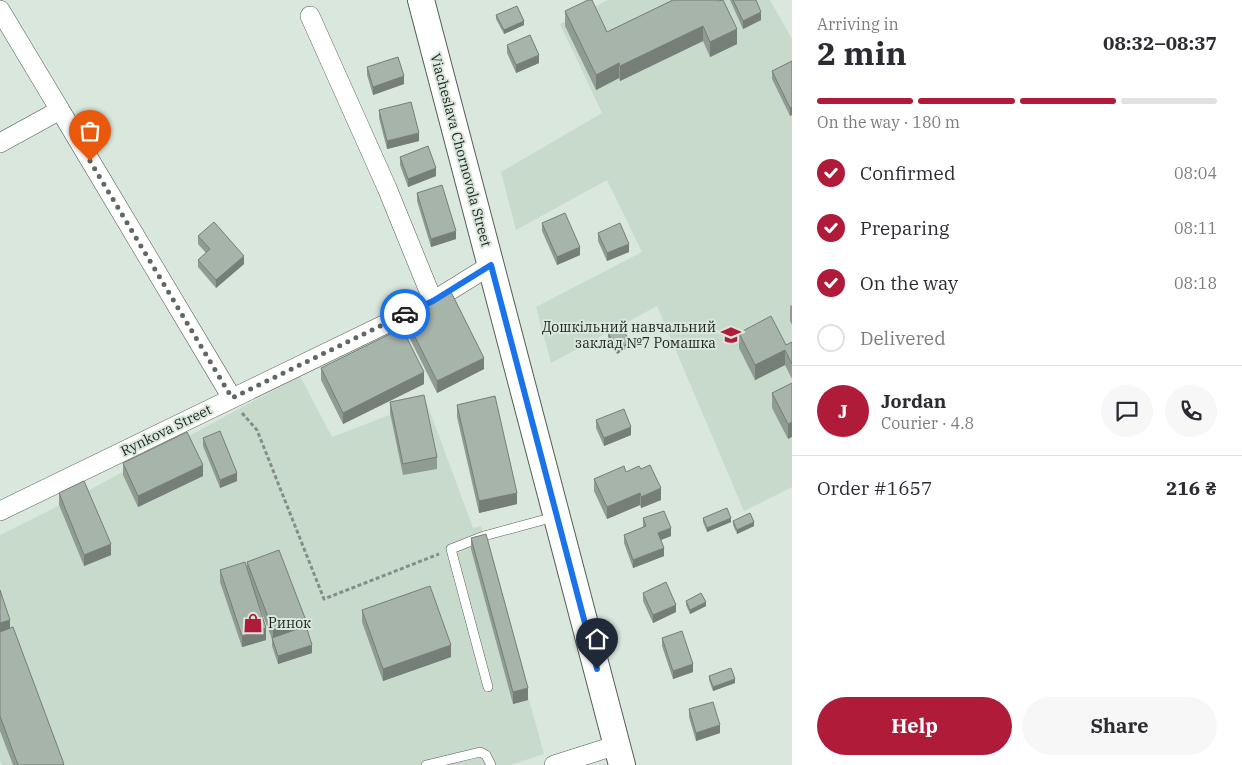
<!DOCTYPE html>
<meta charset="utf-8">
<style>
body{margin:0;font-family:"IBM Plex Serif",serif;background:#f7f7f7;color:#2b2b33;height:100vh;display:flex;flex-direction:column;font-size:19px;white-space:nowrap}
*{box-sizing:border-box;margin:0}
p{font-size:16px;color:#7c7c81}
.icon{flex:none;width:28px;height:28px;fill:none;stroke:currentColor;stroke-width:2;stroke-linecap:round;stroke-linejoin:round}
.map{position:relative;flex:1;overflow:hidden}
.details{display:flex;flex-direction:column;background:#fff;width:450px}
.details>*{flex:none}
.pin{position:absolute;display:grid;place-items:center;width:42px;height:42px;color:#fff;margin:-51px -21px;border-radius:50% 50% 50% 0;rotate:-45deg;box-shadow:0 0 5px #0007}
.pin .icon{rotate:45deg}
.courier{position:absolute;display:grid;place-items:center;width:50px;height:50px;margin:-25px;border:4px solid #1a73e8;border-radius:50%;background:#fff;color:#222;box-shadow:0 1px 6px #0007}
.summary em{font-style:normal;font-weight:700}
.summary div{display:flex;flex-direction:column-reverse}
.summary{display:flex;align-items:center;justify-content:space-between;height:85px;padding:0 25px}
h1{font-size:32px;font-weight:700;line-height:38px}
.bar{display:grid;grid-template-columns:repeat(4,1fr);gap:8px 5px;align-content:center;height:60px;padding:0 25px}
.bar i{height:6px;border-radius:4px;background:#e1e1e2}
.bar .selected{background:#af1b38}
.bar p{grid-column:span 4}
.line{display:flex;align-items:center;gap:12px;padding:0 25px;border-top:1px solid #e1e1e2}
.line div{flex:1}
.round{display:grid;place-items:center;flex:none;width:52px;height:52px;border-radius:26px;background:#f7f7f7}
ol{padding:0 25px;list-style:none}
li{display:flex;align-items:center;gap:15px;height:55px}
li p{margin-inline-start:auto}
li .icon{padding:5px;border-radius:50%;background:#af1b38;color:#fff;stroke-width:4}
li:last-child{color:#7c7c81}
li i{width:28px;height:28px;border:2px solid #e1e1e2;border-radius:50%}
.cta{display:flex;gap:10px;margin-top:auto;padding:10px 25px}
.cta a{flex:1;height:58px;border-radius:30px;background:#af1b38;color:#fff;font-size:20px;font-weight:700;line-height:58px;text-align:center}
.cta a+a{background:#f7f7f7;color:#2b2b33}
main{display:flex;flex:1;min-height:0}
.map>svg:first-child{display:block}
</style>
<main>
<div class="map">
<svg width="792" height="765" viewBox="0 0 792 765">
<rect width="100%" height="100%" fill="#dae7dc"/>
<!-- built -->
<path fill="#c8dacc" d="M608 0H770L792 39V487L744 511 657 306 551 363 536 307 642 252 607 180 516 230 501 172 602 113 560 24Z
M300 376 332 437 426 401 473 528 481 526 544 754 510 765H2L0 761V535L84 493Z"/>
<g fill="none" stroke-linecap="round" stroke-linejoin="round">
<defs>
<path id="lane" d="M488 687 451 549 484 536 554 517
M426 765 480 752 486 755 491 765"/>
<path id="street" d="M0 10 60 110
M310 16 387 188 433 301
M0 143 60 110 232 398
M0 511 433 301 491 265
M554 765 617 745"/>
<path id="secondary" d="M421 0 622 765"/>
</defs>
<!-- lane casing -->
<use href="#lane" stroke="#545f56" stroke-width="10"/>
<!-- street casing -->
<use href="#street" stroke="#545f56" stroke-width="20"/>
<!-- secondary casing -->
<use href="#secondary" stroke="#545f56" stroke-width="28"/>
<!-- path -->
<path stroke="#858e86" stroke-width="3" stroke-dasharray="4 2.5" stroke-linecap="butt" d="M242 413 257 430 324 599 439 554"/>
<!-- lane -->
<use href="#lane" stroke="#fff" stroke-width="9"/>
<!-- street -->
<use href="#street" stroke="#fff" stroke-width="19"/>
<!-- secondary -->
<use href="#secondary" stroke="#fff" stroke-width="26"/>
</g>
<!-- wall -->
<path fill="#909b92" d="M673 0 737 44 710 57 703 41 620 81 619 78 596 90 565 26V11L607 32Z
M730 0H756L761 20 743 29Z
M496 15 524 25 504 34 496 19Z
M507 45 539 63 516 73 507 53Z
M792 61 790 116 772 79V71Z
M367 67 404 84 373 95 367 75Z
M379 110 419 141 387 149 379 118Z
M400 157 436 176 408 187 400 165Z
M417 193 456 239 431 247 417 201Z
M542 223 580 255 557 265 542 231Z
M598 233 629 252 607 261 598 241Z
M198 236 244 264 216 288 198 267V260L206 253 198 244Z
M792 305V325L790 321V306Z
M403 313 484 369 437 393 403 325Z
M608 333 630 346 617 354 608 337Z
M739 333 786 345 792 342V379L785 365 755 380 739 348Z
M321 368 424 384 343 424 321 380Z
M792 383 788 439 772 408V393Z
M390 402 437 457V469L403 475 390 413Z
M457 405 517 504 479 513 457 417Z
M596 420 631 435 604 446 596 428Z
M203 438 237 481 220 488 203 446Z
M123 463 203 476 138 507 123 475Z
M626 472 661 500 641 508 640 505 607 519 594 491V479Z
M59 493 111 555 84 566 59 505Z
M643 518 671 536 661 540 664 556 633 568 624 543V535L643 527Z
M703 518 731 522 707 532 703 522Z
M733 521 754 526 737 534 733 525Z
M471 538 528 700 513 704 471 549Z
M247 562 305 626 312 653 278 664 272 646V639L257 600 266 640 242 647 220 582V570L247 571Z
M0 590 10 629 64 765H13L0 731Z
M643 593 676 612 653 623 643 601Z
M686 601 706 606 690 614 686 605Z
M362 610 451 657 383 681 362 622Z
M662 638 693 672 673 679 662 646Z
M709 676 735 683 713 691 709 680Z
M689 709 720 733 696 741 689 717Z"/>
<!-- shaded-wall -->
<path fill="#757e77" d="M761 12V20L743 29V21Z
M524 21V25L504 34V30Z
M703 26V41L620 81V66Z
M737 29V44L710 57V42Z
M539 55V63L516 73V65Z
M619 63V78L596 90V75Z
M404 76V84L373 95V87Z
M792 107V115L790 116V108Z
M419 133V141L387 149V141Z
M436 168V176L408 187V179Z
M456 231V239L431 247V239Z
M629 244V252L607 261V253Z
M580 247V255L557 265V257Z
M244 256V264L216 288V280Z
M630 342V346L617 354V350Z
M785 350V365L755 380V365Z
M484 358V369L437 393V381Z
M424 372V384L343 424V413Z
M792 422V437L788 439V424Z
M631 427V435L604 446V438Z
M203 465V476L138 507V496Z
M237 473V481L220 488V480Z
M661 488V500L641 508V497Z
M517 493V504L479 513V501Z
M640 493V505L607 519V507Z
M731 518V522L707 532V528Z
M754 522V526L737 534V530Z
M671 528V536L658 541V533Z
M111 544V555L84 566V555Z
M664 548V556L633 568V560Z
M706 602V606L690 614V610Z
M676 605V612L653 623V615Z
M305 618V630L273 642V630Z
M10 620V631L0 635V623Z
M266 628V640L242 647V636Z
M312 645V653L278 664V656Z
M451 645V657L383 681V669Z
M693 664V672L673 679V671Z
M735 679V683L713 691V687Z
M528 688V700L513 704V692Z
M720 725V733L696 741V733Z"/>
<!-- building -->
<path fill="#a7b4aa" stroke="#757e77" d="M588 0H592L607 32 673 0H717L718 1 723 0 737 29 710 42 703 26 620 66 619 63 596 75 565 11Z
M733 0H756L761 12 743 21Z
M517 6 524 21 504 30 496 15Z
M530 35 539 55 516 65 507 45Z
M398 57 404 76 373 87 367 67Z
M792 61V107L790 108 772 71Z
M411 102 419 133 387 141 379 110Z
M428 146 436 168 408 179 400 157Z
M442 185 456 231 431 239 417 193Z
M565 213 580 247 557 257 542 223Z
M214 222 244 256 216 280 198 260 210 249 198 236Z
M620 223 629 244 607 253 598 233Z
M450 290 484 358 437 381 403 313Z
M771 316 786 345 792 342V364L785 350 755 365 739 333Z
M621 326 630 342 617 350 608 333Z
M402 328 424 372 343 413 321 368Z
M792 383V422L788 424 772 393Z
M424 395 437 457 403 464 390 402Z
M495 396 517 493 479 501 457 405Z
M624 409 631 427 604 438 596 420Z
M220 431 237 473 220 480 203 438Z
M187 432 203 465 138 496 123 463Z
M650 465 661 488 641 497 640 493 607 507 594 479 624 466 626 472 639 466 641 469Z
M84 481 111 544 84 555 59 493Z
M727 508 731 518 707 528 703 518Z
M664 511 671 528 658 533 664 548 633 560 624 535 646 526 643 518Z
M750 513 754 522 737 530 733 521Z
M486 534 528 688 513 692 471 538Z
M279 550 305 618 273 630 247 562Z
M245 562 266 628 242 636 220 570Z
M666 582 676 605 653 615 643 593Z
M430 586 451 645 383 669 362 610Z
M0 590 10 620 0 623Z
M701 593 706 602 690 610 686 601Z
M306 626 312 645 278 656 272 638Z
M13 627 64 764 61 765H18L0 716V632Z
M682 631 693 664 673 671 662 638Z
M731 668 735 679 713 687 709 676Z
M713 702 720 725 696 733 689 709Z"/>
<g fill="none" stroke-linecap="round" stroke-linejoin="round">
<!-- done -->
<path stroke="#606862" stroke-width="5" stroke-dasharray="0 9" d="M90 161 232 398 405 314"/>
<!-- route -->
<path stroke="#1a73e8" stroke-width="6" d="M405 314 433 301 491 265 597 669"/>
</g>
<!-- icons -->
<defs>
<symbol id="school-bare" viewBox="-9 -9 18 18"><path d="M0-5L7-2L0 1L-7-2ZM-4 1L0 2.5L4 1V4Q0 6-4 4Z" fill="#af1b38" stroke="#dae7dc" stroke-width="2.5" paint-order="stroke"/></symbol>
<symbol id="shop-bare" viewBox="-9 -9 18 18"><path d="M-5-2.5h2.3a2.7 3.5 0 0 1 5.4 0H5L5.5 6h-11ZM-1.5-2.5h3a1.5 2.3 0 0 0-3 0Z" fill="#af1b38" stroke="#dae7dc" stroke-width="2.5" paint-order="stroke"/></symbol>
</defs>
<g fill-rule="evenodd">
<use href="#school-bare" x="717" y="321" width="28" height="28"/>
<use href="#shop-bare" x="239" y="609" width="28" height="28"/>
</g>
<g text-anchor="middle" stroke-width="4" stroke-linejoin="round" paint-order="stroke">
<!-- street labels -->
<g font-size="14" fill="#1f2420" stroke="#dae7dc">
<text transform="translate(461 150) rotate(75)" y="5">Viacheslava Chornovola Street</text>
<text transform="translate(166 430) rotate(-26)" y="5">Rynkova Street</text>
</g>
<!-- poi labels -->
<g font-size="14" fill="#1f2420" stroke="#dae7dc" text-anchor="end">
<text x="716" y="332">Дошкільний навчальний<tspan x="716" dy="16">заклад №7 Ромашка</tspan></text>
<text x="268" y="628" text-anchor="start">Ринок</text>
</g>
</g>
</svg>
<div class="pin" style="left:90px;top:161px;background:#ea580c"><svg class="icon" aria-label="bag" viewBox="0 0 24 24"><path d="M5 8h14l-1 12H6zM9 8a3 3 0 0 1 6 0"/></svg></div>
<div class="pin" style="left:597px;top:669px;background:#1f2937"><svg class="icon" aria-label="home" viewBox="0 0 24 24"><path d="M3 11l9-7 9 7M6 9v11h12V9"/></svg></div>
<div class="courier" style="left:405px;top:314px"><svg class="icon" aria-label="car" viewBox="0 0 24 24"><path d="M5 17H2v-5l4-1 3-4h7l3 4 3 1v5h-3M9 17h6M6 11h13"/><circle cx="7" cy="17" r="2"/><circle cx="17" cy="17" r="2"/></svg></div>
</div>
<section class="details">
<div class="summary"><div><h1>2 min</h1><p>Arriving in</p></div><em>08:32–08:37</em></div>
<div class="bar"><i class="selected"></i><i class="selected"></i><i class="selected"></i><i></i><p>On the way · 180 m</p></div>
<ol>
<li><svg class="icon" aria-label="check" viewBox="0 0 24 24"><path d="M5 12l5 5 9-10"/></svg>Confirmed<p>08:04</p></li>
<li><svg class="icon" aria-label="check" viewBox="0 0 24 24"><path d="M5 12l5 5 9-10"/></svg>Preparing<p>08:11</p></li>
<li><svg class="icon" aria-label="check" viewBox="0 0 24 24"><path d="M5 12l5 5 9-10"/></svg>On the way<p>08:18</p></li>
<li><i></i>Delivered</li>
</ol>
<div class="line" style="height:90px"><b class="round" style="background:#af1b38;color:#fff">J</b><div><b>Jordan</b><p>Courier · 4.8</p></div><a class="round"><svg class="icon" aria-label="chat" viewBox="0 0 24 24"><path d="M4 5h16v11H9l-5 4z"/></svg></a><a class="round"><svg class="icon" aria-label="phone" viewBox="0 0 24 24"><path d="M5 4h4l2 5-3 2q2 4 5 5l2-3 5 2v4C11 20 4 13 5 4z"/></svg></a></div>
<div class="line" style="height:65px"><div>Order #1657</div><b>216 ₴</b></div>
<div class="cta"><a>Help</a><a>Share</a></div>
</section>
</main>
